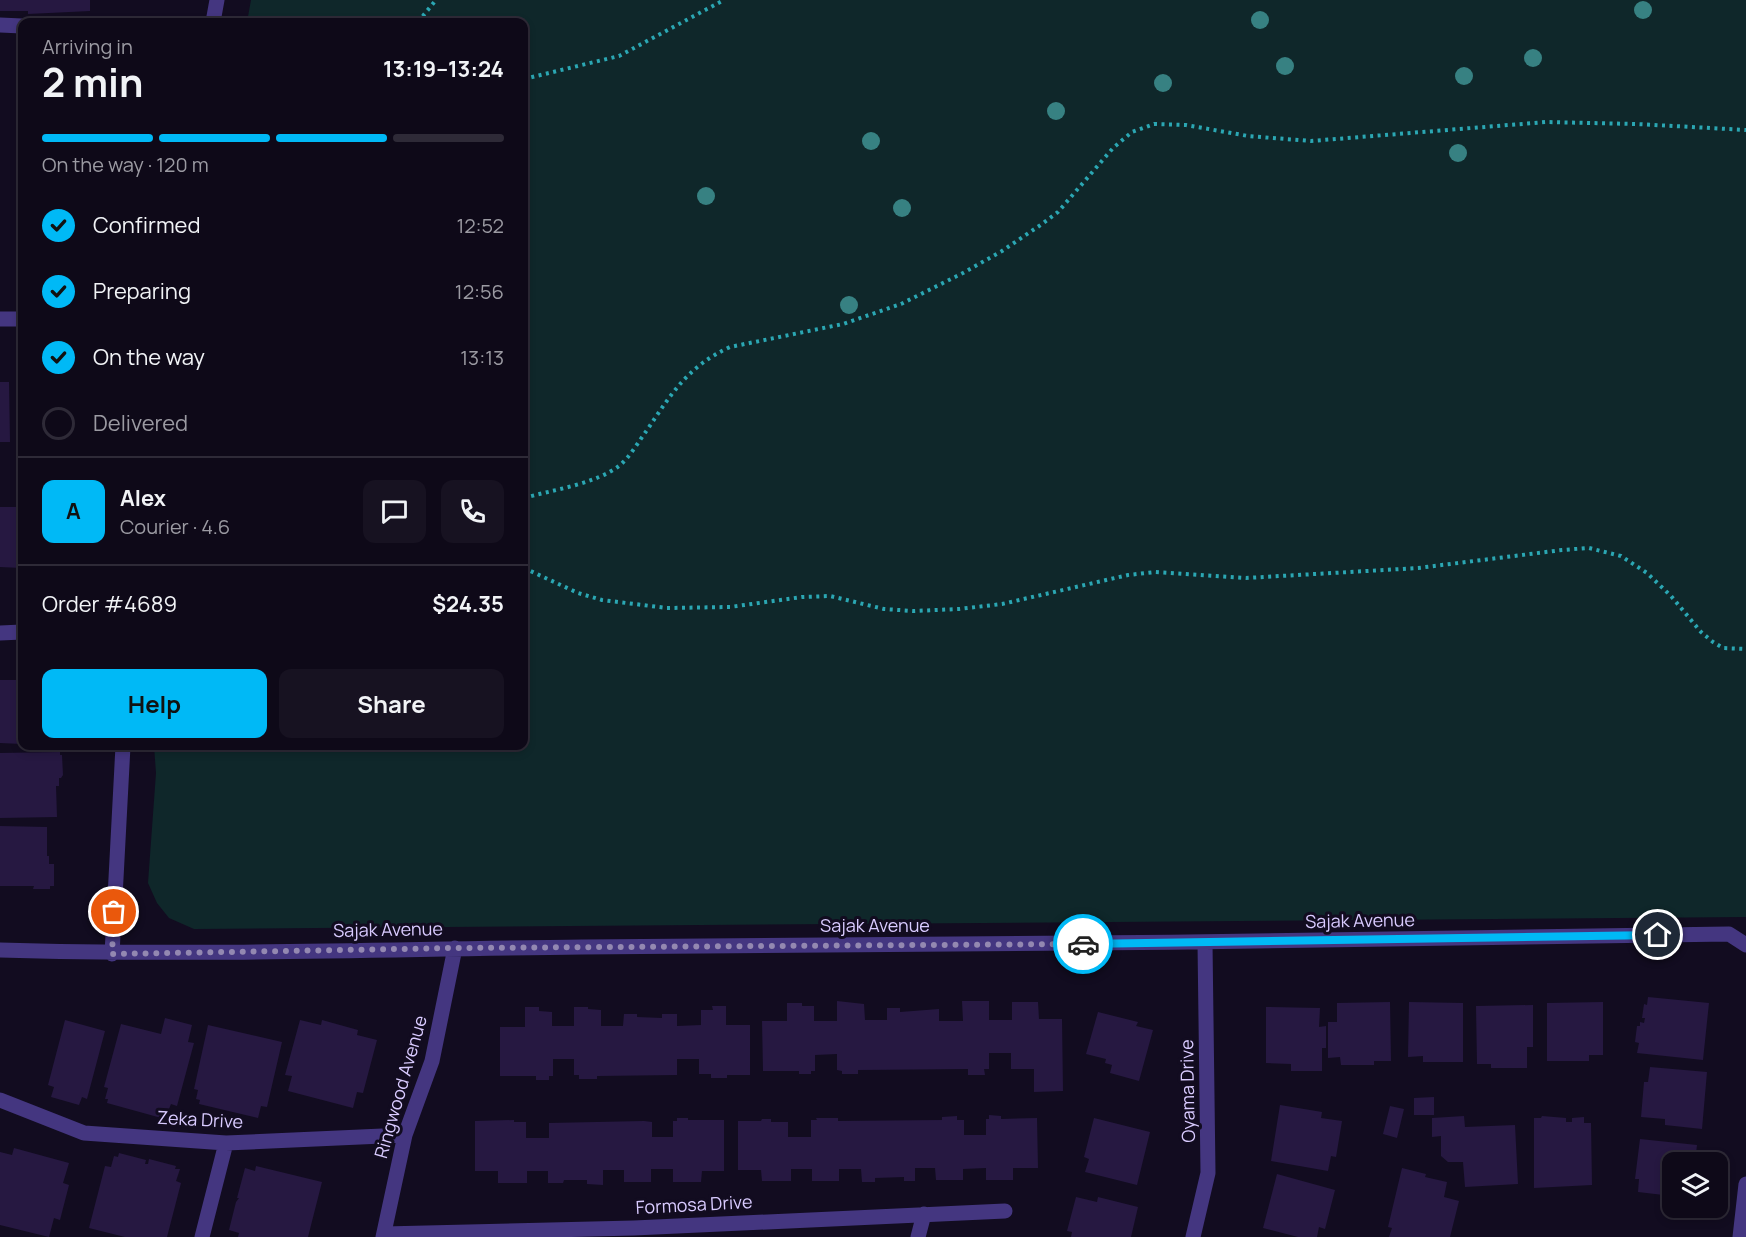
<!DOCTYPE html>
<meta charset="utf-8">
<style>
body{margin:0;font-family:Manrope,sans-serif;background:#171221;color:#f1f3f6;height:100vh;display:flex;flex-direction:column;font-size:22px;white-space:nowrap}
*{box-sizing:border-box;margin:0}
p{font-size:20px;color:#9b9aa2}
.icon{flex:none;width:33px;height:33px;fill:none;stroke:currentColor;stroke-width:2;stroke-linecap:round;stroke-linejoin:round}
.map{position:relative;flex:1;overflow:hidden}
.drawer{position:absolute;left:18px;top:18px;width:510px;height:732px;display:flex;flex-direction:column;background:#0e0918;border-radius:12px;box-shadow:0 3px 9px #0003,0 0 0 2px #2e2a37}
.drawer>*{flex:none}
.tools{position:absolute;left:1662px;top:1152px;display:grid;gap:12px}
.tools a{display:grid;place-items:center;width:66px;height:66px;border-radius:12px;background:#0e0918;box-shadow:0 3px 9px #0003,0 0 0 2px #2e2a37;font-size:30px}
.pin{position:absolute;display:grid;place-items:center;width:51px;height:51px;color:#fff;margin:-26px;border:3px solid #fff;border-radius:50%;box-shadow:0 2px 6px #0007}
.courier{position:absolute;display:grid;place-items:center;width:60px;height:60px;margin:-30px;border:4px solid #00b9f6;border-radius:50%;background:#fff;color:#222;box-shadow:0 2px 8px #0007}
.summary em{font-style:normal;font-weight:700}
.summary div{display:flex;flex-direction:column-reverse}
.summary{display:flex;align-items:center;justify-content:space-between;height:102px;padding:0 24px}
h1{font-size:39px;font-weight:700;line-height:45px}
.bar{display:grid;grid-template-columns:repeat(4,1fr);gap:9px 6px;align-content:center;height:72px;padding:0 24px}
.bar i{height:8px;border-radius:4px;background:#2e2a37}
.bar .selected{background:#00b9f6}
.bar p{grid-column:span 4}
.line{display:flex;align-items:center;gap:15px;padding:0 24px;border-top:2px solid #2e2a37}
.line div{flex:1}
.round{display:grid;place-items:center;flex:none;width:63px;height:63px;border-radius:12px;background:#171221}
ol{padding:0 24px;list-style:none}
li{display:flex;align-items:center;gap:18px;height:66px}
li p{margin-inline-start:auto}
li .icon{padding:6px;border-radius:50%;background:#00b9f6;color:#111;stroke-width:4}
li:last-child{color:#9b9aa2}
li i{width:33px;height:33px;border:3px solid #2e2a37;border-radius:50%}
.button{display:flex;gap:12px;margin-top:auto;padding:12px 24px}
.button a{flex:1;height:69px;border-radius:12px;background:#00b9f6;color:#111;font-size:24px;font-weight:700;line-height:69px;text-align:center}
.button a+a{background:#171221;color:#f1f3f6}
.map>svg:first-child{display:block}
</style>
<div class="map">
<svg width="1746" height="1237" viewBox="0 0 1746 1237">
<rect width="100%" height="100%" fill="#120c20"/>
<!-- green -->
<path fill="#0f272a" d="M251 0H1746V917L194 929 169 918 157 903 148 883 156 773 154 746H524V22H247Z"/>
<!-- building -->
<path fill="#261841" d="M0 0H90V11L28 14V11H0Z
M0 382H9L10 442H0Z
M0 507H22V568L0 567Z
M0 680H22V744L0 743Z
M60 752V755H62L63 775 61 778H59V786H56L57 817 0 818V753Z
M0 826 47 827V856H49V864H54V886H50V889H33L34 886H0Z
M1648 997 1709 1003 1703 1060 1637 1053 1639 1043 1635 1042 1637 1026H1640V1022L1644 1023 1645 1018H1642L1644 1004 1647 1005Z
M837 1001 864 1004 865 1020H887V1008H900V1012L939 1009V1021H963L962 1001H989V1020H1012V1002H1038L1039 1019H1062L1063 1091 1034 1092V1069H1011V1053H989V1069H984L985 1075H968V1069L858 1070V1074H842V1071L837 1070V1054L815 1055V1071H811V1074H799V1071H763L762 1021H787V1003H802V1006H814V1021H837Z
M1390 1002 1391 1061H1374V1065H1341L1340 1057 1328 1058V1022H1337V1003Z
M1409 1002 1463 1003V1062H1423V1056L1408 1057Z
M1603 1002V1055H1589V1061H1547V1003Z
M1533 1005V1047H1527V1068H1491V1064H1477L1476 1006Z
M712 1006H726V1025H750V1075H727V1078H711V1074H699V1059H677V1075L597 1076V1079H579V1075H574V1059H553V1076H549V1080H536V1076H500V1027H525V1007H539V1011L552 1012V1026H574V1007H588V1009L601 1010V1026H623L624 1014H637V1017L662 1018V1014H677V1026L701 1025V1010H713Z
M1266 1007 1320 1008 1319 1027 1326 1026V1048H1322V1071H1291V1064L1266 1063Z
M1098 1012 1138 1022 1136 1026 1153 1030 1139 1081 1110 1073 1112 1065 1105 1063 1106 1059 1086 1054Z
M165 1018 192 1025 188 1042 194 1043 177 1106 171 1104 165 1119 107 1103 108 1099H105L108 1088 104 1087 121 1024 161 1034Z
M65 1020 105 1031 87 1099 82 1097 79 1105 51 1097 54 1087 48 1085Z
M300 1020 321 1025 322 1020 358 1030 357 1035 377 1040 363 1093 357 1092 353 1108 288 1091 292 1076 285 1075Z
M208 1025 282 1042 267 1107 261 1106 258 1118 199 1104 200 1100 196 1099 198 1090 194 1089Z
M1650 1067 1707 1072 1702 1129 1665 1125V1119L1641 1117 1644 1082H1648Z
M1434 1097V1115H1414V1098Z
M1280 1105 1322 1112 1321 1118 1342 1121 1336 1157 1331 1156 1328 1171 1271 1161Z
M1390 1106 1404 1109 1397 1138 1383 1134Z
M989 1115 1001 1116V1119L1037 1118 1038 1168H1013V1180H986V1168L963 1169V1180H936L935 1168H915V1181H904V1177L875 1178V1182H862L861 1169H839V1181H812V1169H791V1181H762L761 1170H738V1121H761L762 1119H771V1122H788V1137H811V1120H817L816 1118H838V1121L942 1120V1117L957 1116V1120H964V1135H986V1119H989Z
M1464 1116 1465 1127 1515 1125 1518 1184 1465 1187 1463 1162H1448L1441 1156V1136L1432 1137V1118Z
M1542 1116 1566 1118V1122H1572V1118L1584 1117V1123H1591L1592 1185 1534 1188V1118H1541Z
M677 1118H688V1120H724V1171H702L701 1182H673V1169H651V1182H624V1170H603V1185L587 1184V1180H564L563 1183H548V1171H527V1183H498V1171H475V1121L514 1120V1122H526V1138H549V1123L644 1121 652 1122V1137H673V1121H677Z
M1094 1118 1150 1132 1137 1185 1085 1172 1089 1159 1084 1157Z
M1640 1139 1697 1145 1695 1162H1672V1196L1638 1192 1639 1179H1635Z
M14 1148 69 1163 63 1183 69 1185 60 1220 54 1218 49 1237 0 1225V1152L12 1155Z
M119 1153 146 1160 145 1164H148L149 1159 176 1166 175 1169H180L176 1181 181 1183 167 1237H125L89 1228 105 1166 111 1167 114 1156 118 1157Z
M256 1166 322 1182 308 1237H238L239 1233 229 1230 236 1202 239 1198H237L245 1168 255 1171Z
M1402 1168 1426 1174 1425 1177 1447 1182 1444 1197 1459 1201 1450 1237H1389L1392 1228 1388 1227Z
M1277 1174 1335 1190 1325 1229 1319 1227 1317 1237H1298L1263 1228Z
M1076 1197 1097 1202 1098 1197 1138 1207 1131 1237H1071L1072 1232 1067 1231Z"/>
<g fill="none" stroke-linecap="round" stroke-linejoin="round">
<!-- path -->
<path stroke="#2ba7b3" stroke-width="4" stroke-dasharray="3 4.5" stroke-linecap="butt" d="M418 22 436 0
M524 79 619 56 724 0
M524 498C552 490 595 484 619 466 630 457 639 441 647 430 672 393 687 367 730 347L843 324 901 304 963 273 1002 251 1042 224 1058 212 1113 148 1132 132 1154 124 1186 125 1248 136 1311 141 1546 122 1637 124 1746 130
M524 568 578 593 602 600 667 608 730 607 802 597 830 596 884 609 913 611 959 609 1002 604 1128 575 1155 572 1246 578 1298 575 1418 568 1562 550 1589 548 1621 556 1647 573 1671 596 1701 632 1713 642 1723 648 1746 649"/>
<!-- minor -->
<path stroke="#443680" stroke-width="15" d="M213 22 217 0
M0 25 22 26
M0 319H22
M0 633 22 632
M0 950C194 956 388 949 582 947 964 945 1347 941 1729 934L1746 945
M112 954 123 746
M0 1100 84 1133 226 1143 405 1135
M384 1234 634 1228 1005 1211
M202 1237 226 1143
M383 1237 405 1135 432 1061 455 948
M918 1237 924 1214
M1193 1237 1208 1173 1205 943
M1740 1237 1746 1184"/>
</g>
<!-- trees -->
<g fill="#378182">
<circle cx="1643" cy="10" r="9"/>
<circle cx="1260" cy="20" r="9"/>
<circle cx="1533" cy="58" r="9"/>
<circle cx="1285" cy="66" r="9"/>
<circle cx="1464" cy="76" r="9"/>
<circle cx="1163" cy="83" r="9"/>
<circle cx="1056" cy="111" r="9"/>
<circle cx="871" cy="141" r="9"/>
<circle cx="1458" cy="153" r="9"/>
<circle cx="706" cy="196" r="9"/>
<circle cx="902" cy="208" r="9"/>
<circle cx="849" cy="305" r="9"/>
</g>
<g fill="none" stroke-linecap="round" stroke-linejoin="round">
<!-- done -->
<path stroke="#9388b1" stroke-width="6" stroke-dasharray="0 10.8" d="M114 912 112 954 455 948 1083 944"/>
<!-- route -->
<path stroke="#00b9f6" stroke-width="8" d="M1083 944 1658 935"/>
</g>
<g text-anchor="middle" stroke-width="6" stroke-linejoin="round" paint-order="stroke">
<!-- street labels -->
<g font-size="18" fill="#d9cbff" stroke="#120c20">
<text transform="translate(1360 921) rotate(-1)" y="6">Sajak Avenue</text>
<text x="875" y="932">Sajak Avenue</text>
<text transform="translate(388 930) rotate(-1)" y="6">Sajak Avenue</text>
<text transform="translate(401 1087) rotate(-74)" y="6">Ringwood Avenue</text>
<text transform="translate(1188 1091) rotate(-91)" y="6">Oyama Drive</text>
<text transform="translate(200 1120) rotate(3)" y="6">Zeka Drive</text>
<text transform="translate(694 1205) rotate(-3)" y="6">Formosa Drive</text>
</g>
</g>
</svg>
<div class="tools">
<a><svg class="icon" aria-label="layers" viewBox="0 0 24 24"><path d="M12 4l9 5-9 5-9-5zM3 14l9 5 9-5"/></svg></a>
</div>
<div class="pin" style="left:114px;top:912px;background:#ea580c"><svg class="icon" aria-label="bag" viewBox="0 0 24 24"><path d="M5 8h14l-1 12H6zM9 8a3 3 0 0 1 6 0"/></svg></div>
<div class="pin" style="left:1658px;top:935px;background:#1f2937"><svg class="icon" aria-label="home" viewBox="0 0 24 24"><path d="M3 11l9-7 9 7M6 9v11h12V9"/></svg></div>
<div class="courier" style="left:1083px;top:944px"><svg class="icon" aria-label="car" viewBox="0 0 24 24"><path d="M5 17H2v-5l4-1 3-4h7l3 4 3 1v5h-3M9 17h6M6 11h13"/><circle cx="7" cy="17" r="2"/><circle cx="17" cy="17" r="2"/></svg></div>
<section class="drawer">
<div class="summary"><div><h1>2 min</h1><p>Arriving in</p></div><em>13:19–13:24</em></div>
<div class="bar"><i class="selected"></i><i class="selected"></i><i class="selected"></i><i></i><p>On the way · 120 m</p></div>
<ol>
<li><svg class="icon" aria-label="check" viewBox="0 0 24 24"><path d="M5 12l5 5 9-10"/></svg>Confirmed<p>12:52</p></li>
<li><svg class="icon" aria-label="check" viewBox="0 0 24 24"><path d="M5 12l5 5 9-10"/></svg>Preparing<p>12:56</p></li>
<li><svg class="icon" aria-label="check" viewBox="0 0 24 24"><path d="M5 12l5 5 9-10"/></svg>On the way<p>13:13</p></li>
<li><i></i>Delivered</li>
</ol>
<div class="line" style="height:108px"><b class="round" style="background:#00b9f6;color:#111">A</b><div><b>Alex</b><p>Courier · 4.6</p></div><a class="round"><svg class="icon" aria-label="chat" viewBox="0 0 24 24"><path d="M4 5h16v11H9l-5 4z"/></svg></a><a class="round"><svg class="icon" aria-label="phone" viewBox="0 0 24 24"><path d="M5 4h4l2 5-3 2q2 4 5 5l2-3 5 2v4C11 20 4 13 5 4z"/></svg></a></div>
<div class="line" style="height:78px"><div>Order #4689</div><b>$24.35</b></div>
<div class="button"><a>Help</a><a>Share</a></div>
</section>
</div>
